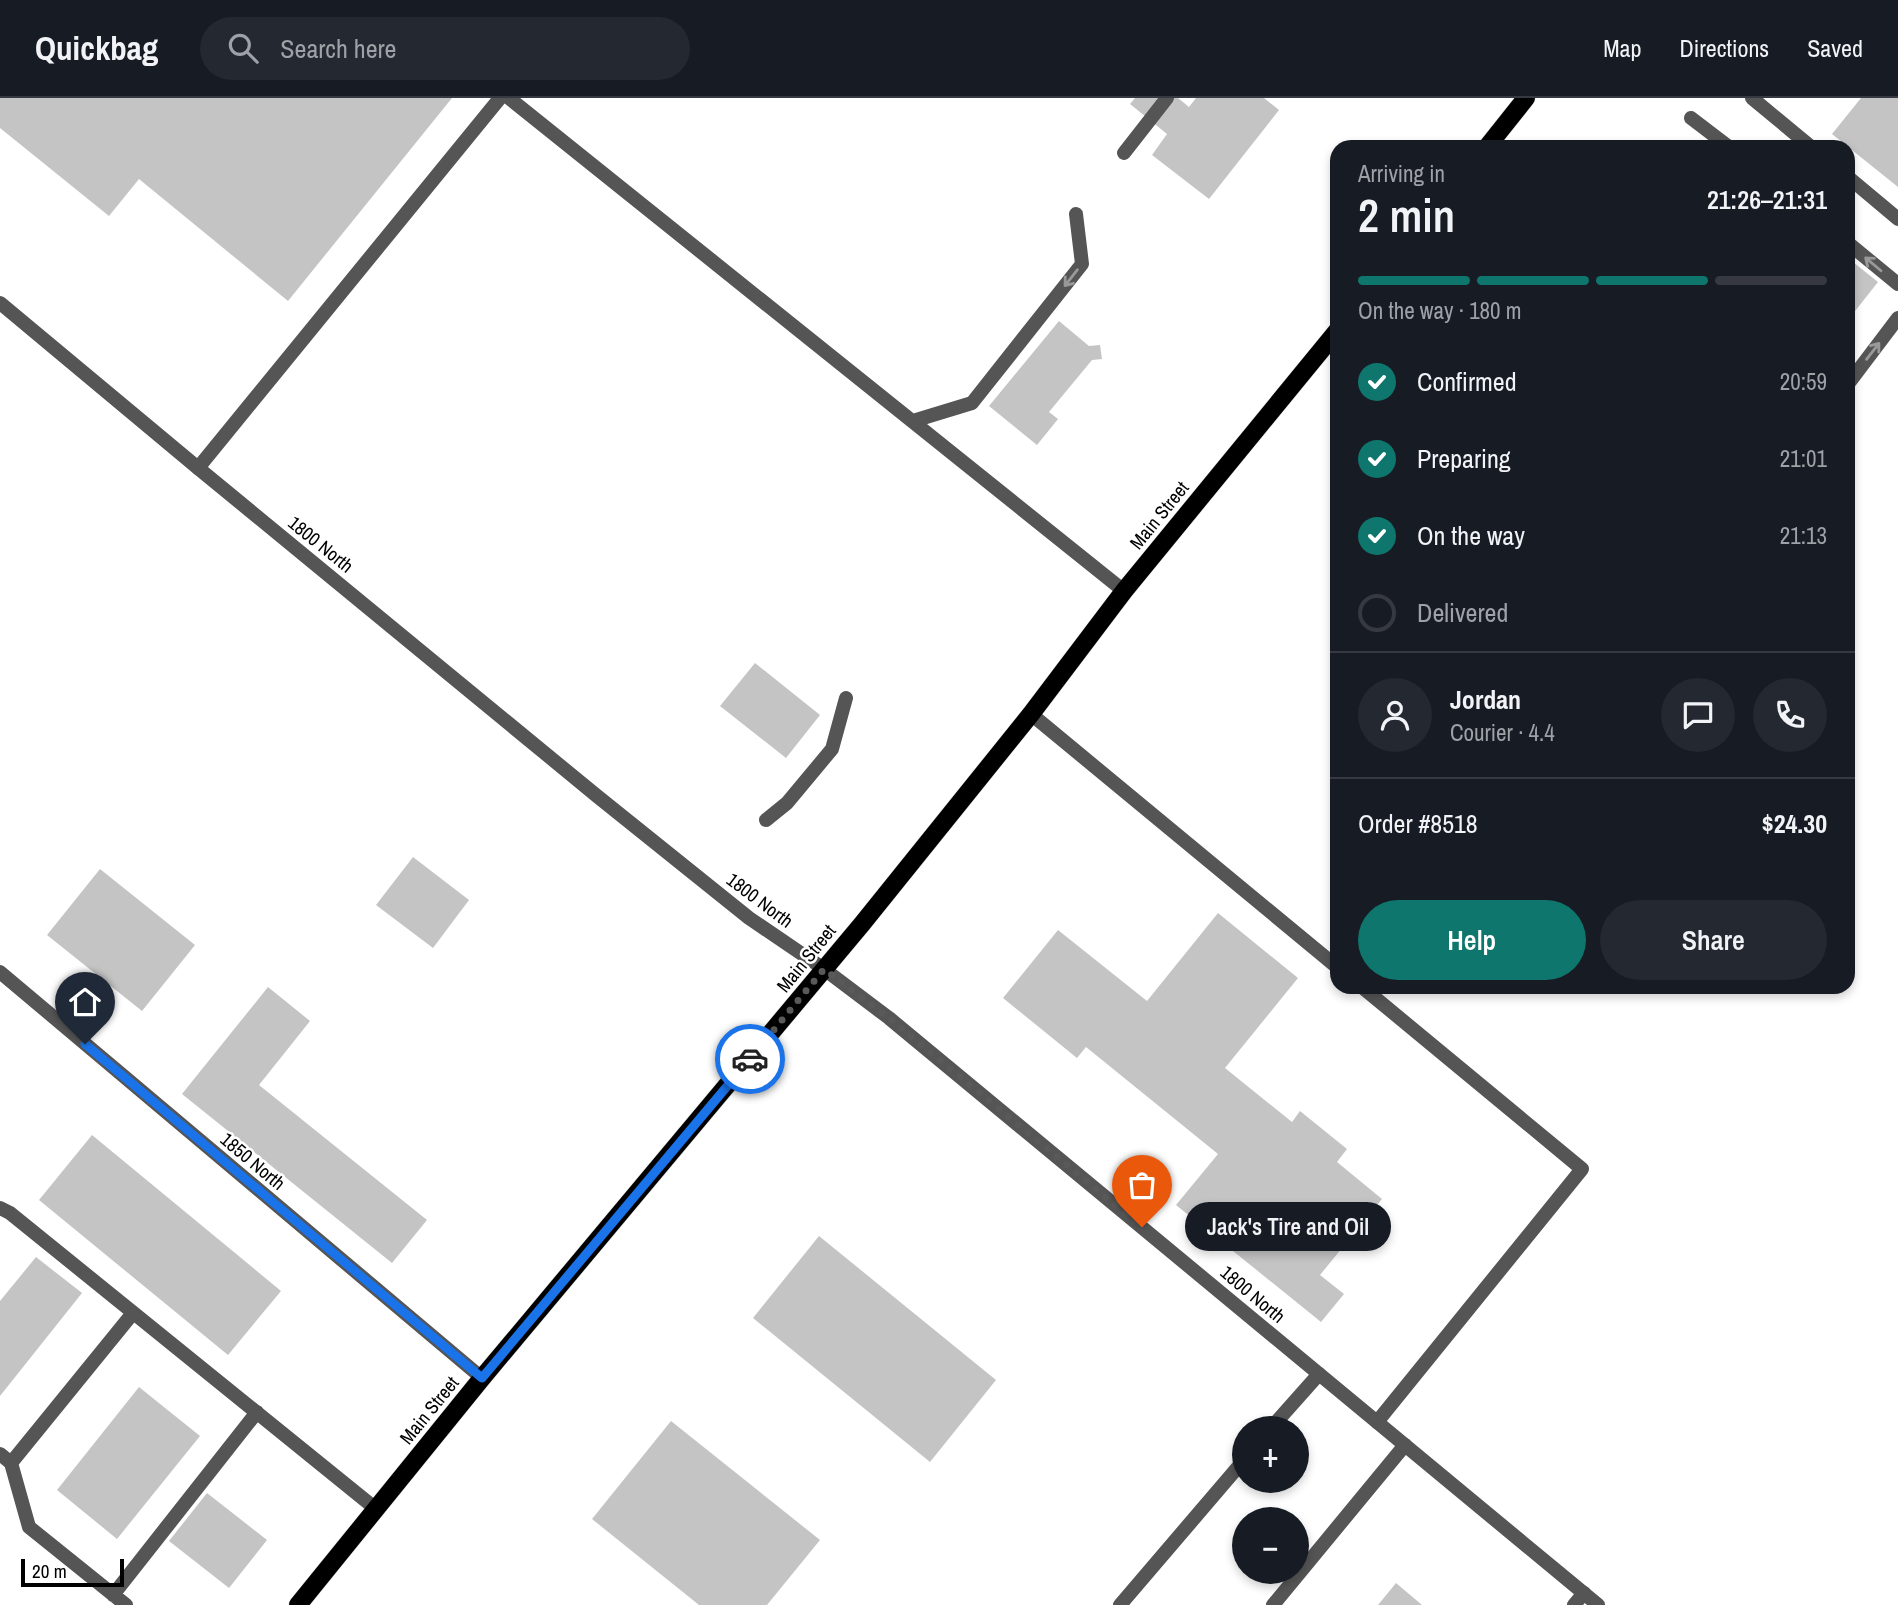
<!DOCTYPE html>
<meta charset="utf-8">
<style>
body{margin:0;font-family:"Archivo Narrow",sans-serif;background:#242831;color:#f1f3f6;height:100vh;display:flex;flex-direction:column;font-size:26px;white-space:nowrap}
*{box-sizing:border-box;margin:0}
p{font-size:23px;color:#9ea1a6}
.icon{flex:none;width:38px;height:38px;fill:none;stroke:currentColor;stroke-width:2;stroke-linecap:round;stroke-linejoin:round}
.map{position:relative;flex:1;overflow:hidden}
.details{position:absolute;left:1330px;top:42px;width:525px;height:854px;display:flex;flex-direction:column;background:#171b24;border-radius:21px;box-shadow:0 4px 10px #0003}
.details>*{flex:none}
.tools{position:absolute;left:1232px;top:1318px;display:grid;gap:14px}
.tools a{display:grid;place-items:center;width:77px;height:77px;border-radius:50%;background:#171b24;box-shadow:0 4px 10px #0003;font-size:35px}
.scale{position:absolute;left:21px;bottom:18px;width:103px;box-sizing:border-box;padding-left:7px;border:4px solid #000;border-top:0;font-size:19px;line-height:24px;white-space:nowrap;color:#000;-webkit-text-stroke:5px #fff;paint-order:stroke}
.pin{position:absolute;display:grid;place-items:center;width:60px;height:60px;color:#fff;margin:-72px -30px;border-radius:50% 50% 50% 0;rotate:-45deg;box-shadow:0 0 7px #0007}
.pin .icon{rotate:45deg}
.courier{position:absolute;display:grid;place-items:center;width:70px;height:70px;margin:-35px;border:5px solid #1a73e8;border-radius:50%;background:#fff;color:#222;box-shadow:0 2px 9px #0007}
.bubble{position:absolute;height:49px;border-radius:24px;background:#171b24;box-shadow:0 4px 10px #0003;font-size:23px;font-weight:600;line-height:49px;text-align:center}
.head em{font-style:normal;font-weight:600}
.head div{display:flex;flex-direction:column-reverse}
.head{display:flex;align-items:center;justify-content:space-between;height:119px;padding:0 28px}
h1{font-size:46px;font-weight:600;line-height:52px}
.bar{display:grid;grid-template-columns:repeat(4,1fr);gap:10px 7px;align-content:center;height:84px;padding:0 28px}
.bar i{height:9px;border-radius:5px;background:#363941}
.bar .current{background:#0f766e}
.bar p{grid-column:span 4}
.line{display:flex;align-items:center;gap:18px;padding:0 28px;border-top:2px solid #363941}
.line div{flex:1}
.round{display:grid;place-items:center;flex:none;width:74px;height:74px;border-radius:37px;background:#242831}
ol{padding:0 28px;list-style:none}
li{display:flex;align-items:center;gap:21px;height:77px}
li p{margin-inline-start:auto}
li .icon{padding:7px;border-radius:50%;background:#0f766e;color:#fff;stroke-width:4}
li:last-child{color:#9ea1a6}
li i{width:38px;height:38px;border:4px solid #363941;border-radius:50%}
.primary-button{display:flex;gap:14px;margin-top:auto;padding:14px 28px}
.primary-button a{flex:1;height:80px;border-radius:42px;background:#0f766e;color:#fff;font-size:28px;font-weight:600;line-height:80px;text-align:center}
.primary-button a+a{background:#242831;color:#f1f3f6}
header{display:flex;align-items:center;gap:42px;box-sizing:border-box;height:98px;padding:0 35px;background:#171b24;border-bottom:2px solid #363941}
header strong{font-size:33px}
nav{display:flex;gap:38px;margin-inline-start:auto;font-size:24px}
.search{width:490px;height:63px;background:#242831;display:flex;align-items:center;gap:18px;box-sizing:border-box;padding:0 24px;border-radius:38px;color:#9ea1a6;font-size:26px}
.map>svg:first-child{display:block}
</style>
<header>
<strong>Quickbag</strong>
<div class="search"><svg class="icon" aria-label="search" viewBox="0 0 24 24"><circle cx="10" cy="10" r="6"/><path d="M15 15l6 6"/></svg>Search here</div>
<nav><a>Map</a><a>Directions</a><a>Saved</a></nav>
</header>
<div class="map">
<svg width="1898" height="1507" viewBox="0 0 1898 1507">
<rect width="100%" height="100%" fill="#fff"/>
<!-- building -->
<path fill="#c4c4c4" d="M0 0H452L288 203 139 81 109 118 0 30Z
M1135 0H1178L1189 9 1196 0H1264L1279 12 1209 101 1152 57 1167 36 1130 6Z
M1861 0H1898V89L1832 36Z
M1848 160 1878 184 1848 222Z
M1059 223 1089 248 1100 247 1102 261 1092 262 1049 314 1058 321 1037 347 989 308Z
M755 565 820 617 786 660 720 608Z
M413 759 469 802 433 850 376 807Z
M100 771 195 847 142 913 47 837Z
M1218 815 1298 880 1225 970 1292 1024 1300 1013 1347 1051 1337 1064 1382 1101 1320 1177 1344 1196 1321 1224 1176 1107 1218 1056 1086 949 1077 960 1003 900 1058 832 1147 903Z
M268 889 310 923 259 987 427 1122 392 1165 182 996Z
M92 1037 281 1193 228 1257 39 1102Z
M819 1138 996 1282 930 1364 753 1220Z
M36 1159 82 1195 0 1298V1203Z
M139 1289 200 1338 117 1441 57 1392Z
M671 1323 820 1442 767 1507H699L592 1421Z
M207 1395 267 1442 229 1490 169 1443Z
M1396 1485 1422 1507H1378Z"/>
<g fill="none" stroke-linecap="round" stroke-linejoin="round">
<defs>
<path id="primary" d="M1487 49 1526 0
M298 1507 482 1280 862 826 1031 616 1124 493 1337 233"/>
</defs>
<!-- primary casing -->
<use href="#primary" stroke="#dbdbdb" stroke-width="19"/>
<!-- service -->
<path stroke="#555" stroke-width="14" d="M509 0 1124 493
M1752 0 1811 49
M1691 20 1729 49
M1124 55 1167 0
M1848 79 1898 121
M1848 145 1898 186
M1848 286 1898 220
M913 323 972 305 1082 166 1076 116
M198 370 500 0
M1031 616 1337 869
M766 722 787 705 832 651 846 600
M0 874 482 1280
M1362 889 1582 1071 1377 1324
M0 1110 10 1115 376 1411
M1271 1330 1319 1276
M0 1356 11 1365 29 1429 126 1507
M11 1365 133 1215
M113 1497 257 1314
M1120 1507 1244 1362
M1273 1507 1405 1347
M1574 1507 1584 1495"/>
<!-- tertiary -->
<path stroke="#555" stroke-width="14" d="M0 205 198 370 597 698 749 820 824 871 889 920 1598 1507"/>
<!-- primary -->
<use href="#primary" stroke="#000" stroke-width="18"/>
</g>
<!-- one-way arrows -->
<defs><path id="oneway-shaft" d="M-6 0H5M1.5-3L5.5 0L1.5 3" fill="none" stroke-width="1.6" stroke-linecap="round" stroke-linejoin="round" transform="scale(1.75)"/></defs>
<g stroke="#999">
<use href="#oneway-shaft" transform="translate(1873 166) rotate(-140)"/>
<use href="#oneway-shaft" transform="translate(1071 180) rotate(128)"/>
<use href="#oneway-shaft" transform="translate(1873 253) rotate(-52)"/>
</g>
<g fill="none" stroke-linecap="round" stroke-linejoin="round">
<!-- done -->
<path stroke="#595959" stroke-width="7" stroke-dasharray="0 12.6" d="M750 961 824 871 889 920 1142 1129"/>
<!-- route -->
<path stroke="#1a73e8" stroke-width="9" d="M85 946 482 1280 750 961"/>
</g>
<g text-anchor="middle" stroke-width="5" stroke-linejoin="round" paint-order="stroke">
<!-- street labels -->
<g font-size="19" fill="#000" stroke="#fff">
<text transform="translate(1159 417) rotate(-51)" y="7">Main Street</text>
<text transform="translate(321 446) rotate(39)" y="7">1800 North</text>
<text transform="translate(760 802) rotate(37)" y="7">1800 North</text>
<text transform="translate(806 860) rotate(-51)" y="7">Main Street</text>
<text transform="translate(253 1063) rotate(40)" y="7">1850 North</text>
<text transform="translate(1253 1196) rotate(40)" y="7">1800 North</text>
<text transform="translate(429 1312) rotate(-51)" y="7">Main Street</text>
</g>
</g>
</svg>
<div class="tools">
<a>+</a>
<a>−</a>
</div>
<div class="scale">20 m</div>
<div class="pin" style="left:1142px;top:1129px;background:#ea580c"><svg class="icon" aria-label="bag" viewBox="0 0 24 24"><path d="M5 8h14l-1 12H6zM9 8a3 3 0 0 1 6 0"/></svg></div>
<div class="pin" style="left:85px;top:946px;background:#1f2937"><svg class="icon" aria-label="home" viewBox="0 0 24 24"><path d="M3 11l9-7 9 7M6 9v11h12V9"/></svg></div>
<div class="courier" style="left:750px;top:961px"><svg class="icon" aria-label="car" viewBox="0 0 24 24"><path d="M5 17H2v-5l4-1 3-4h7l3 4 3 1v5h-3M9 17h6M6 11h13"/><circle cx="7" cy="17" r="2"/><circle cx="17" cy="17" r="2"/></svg></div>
<div class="bubble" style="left:1185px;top:1104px;width:206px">Jack's Tire and Oil</div>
<section class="details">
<div class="head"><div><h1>2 min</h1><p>Arriving in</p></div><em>21:26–21:31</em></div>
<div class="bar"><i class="current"></i><i class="current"></i><i class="current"></i><i></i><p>On the way · 180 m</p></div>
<ol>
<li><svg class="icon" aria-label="check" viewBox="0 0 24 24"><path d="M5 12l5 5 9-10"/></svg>Confirmed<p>20:59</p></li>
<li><svg class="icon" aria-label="check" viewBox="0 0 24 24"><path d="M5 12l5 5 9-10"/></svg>Preparing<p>21:01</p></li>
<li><svg class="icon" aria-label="check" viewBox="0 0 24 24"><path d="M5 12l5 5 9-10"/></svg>On the way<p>21:13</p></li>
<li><i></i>Delivered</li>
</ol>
<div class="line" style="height:126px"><a class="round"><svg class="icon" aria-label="person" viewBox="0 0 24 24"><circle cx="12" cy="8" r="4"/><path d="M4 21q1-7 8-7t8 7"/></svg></a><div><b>Jordan</b><p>Courier · 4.4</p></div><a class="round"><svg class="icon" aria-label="chat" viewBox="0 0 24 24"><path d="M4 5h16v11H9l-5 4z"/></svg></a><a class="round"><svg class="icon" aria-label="phone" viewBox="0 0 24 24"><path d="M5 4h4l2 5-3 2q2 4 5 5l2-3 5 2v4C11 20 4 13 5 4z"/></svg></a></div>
<div class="line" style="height:91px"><div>Order #8518</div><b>$24.30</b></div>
<div class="primary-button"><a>Help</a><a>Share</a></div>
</section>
</div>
